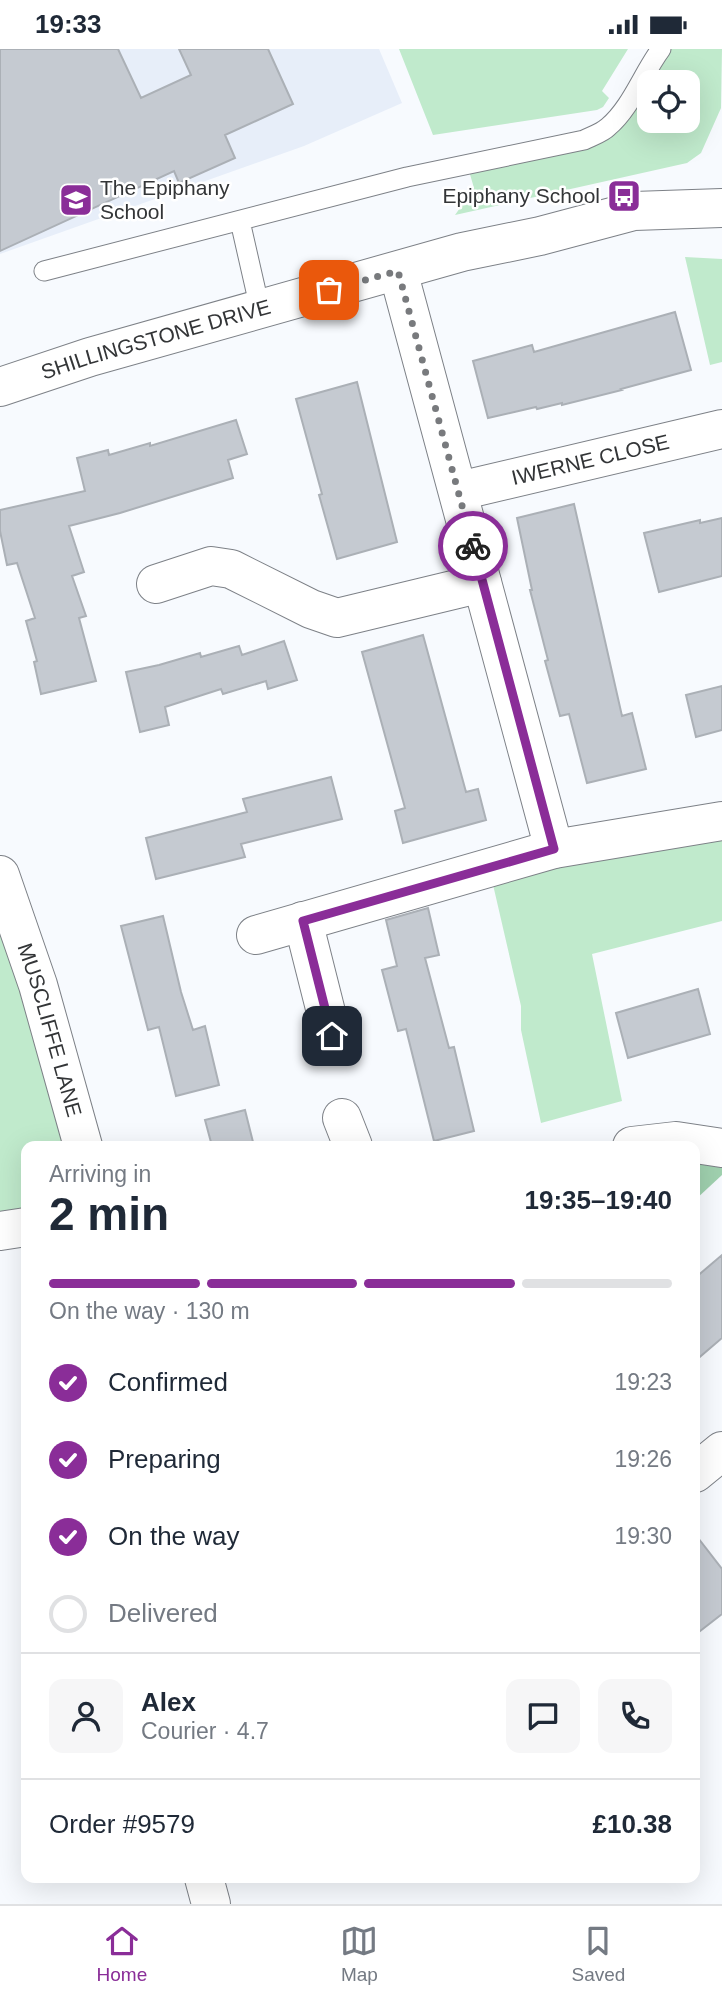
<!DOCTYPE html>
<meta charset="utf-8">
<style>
body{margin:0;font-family:Helvetica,sans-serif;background:#f6f6f7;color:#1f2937;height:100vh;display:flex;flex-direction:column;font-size:26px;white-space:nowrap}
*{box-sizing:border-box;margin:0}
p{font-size:23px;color:#747a83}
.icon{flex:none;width:38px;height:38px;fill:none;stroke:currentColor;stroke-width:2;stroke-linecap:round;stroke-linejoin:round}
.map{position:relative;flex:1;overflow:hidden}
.details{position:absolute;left:21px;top:1092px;width:679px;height:742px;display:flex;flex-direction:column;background:#fff;border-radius:14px;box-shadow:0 7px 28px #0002}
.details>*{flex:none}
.tools{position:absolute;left:637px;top:21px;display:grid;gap:14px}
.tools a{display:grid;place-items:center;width:63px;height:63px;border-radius:14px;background:#fff;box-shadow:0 7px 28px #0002;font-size:35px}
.pin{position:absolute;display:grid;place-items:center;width:60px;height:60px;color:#fff;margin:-30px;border-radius:14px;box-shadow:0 4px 10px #0006}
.courier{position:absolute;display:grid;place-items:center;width:70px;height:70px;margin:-35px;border:5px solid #8a2d98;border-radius:50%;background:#fff;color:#222;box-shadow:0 2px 9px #0007}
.head em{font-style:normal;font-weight:600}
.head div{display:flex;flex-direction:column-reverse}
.head{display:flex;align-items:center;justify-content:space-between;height:119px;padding:0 28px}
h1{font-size:46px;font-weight:600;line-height:52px}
.bar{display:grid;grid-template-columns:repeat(4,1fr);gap:10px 7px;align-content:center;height:84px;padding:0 28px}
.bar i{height:9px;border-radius:5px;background:#e0e1e3}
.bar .on{background:#8a2d98}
.bar p{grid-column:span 4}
.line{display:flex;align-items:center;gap:18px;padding:0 28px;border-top:2px solid #e0e1e3}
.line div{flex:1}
.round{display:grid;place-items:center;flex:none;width:74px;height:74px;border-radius:14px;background:#f6f6f7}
ol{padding:0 28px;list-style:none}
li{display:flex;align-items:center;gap:21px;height:77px}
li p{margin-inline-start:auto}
li .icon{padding:7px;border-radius:50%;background:#8a2d98;color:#fff;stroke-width:4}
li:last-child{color:#747a83}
li i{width:38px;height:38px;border:4px solid #e0e1e3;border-radius:50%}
.status{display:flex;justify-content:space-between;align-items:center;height:49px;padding:0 35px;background:#fff;direction:ltr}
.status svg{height:19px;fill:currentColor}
.tabs{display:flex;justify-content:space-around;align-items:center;height:98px;border-top:2px solid #e0e1e3;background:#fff;font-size:19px;color:#747a83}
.tabs a{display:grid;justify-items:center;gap:4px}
.tabs .on{color:#8a2d98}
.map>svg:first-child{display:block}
</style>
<div class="status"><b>19:33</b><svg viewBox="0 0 49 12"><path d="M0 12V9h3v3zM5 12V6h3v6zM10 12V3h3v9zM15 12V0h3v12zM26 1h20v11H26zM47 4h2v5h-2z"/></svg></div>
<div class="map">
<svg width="722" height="1855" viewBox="0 0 722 1855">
<rect width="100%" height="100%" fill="#f7fafe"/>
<!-- built -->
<path fill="#e7eef9" d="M0 0H379L402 54 304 97 0 205Z"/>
<!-- green -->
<path fill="#c0eacc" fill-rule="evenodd" d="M399 0H628L602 42 609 49 603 58 597 61 433 86Z
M661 0H722L721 59 701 104 687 114 455 166 474 139 467 115 607 80ZM649 33H688V72H649Z
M685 208 722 210V313L710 316Z
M722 783V872L592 905 622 1052 541 1074 521 981V957L491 827Z
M0 826 83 1097H26V1178L0 1182Z"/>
<!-- forest -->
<path fill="#a0d1af" d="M695 1111 722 1112V1126L695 1151Z"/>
<!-- building -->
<path fill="#c5cad1" stroke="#abb0b6" stroke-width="2" d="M0 0H118L141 49 191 26 179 0H268L293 55 225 86 235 109 179 134 174 122 0 202Z
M675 263 691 321 621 340 622 341 562 356V354L537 360 536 358 488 369 473 312 532 296 534 303Z
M357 333 397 493 337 510 319 446 322 445 296 350Z
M236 371 247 405 228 411 233 429 120 464 69 477 84 523 72 527 86 567 79 569 96 632 41 645 34 613 37 612 26 572 35 569 17 514 7 516 0 482V461L85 442 77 409 108 401 109 406 150 394V397Z
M574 455 622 667 632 664 646 720 587 734 569 665 560 667 545 612 548 611 530 541H532L517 469Z
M722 469V527L659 543 644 484 700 471V474Z
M423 586 466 743 478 740 486 771 403 794 395 762 405 759 362 603Z
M284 592 297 631 268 640 266 632 223 645 221 640 165 658 169 676 140 683 126 623 159 616 200 604 201 608 239 597 242 606Z
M722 637V681L696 688 686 646Z
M331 728 342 770 241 795 245 808 156 830 146 789 247 763 243 750Z
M428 859 439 906 425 909 449 999 454 998 474 1082 434 1092 406 980 398 982 382 921 397 917 386 871Z
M163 867 181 943 193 981 205 977 219 1036 176 1047 159 978 148 981 121 877Z
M698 940 710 985 628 1009 616 964Z
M245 1061 254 1097H212L205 1071Z
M722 1206V1289L695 1312V1229Z
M695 1485 722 1520V1565L695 1586Z"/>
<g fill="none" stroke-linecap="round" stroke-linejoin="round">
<defs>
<path id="service" d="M240 172 260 260
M44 222 407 128 584 91C592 87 602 84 608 78 631 59 643 24 661 0"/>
<g id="minor">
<path d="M398 222 554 800"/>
<path id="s1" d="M0 338 90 308 462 203 540 187 634 162 722 159"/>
<path id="s2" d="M459 442 722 380"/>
<path d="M156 535 211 517 231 520 311 560 337 569 482 534"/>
<path id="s3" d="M0 826 38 936 83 1097"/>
<path d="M303 872 332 987"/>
<path d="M256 886 554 800 722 772"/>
<path d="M342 1069 353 1097"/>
<path d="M632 1097 676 1092 722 1099"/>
<path d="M0 1182 26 1178"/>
<path d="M695 1424 722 1402"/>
<path d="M204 1829 211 1855"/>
</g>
</defs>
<!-- service casing -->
<use href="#service" stroke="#7d8187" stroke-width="21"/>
<!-- minor casing -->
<use href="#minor" stroke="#7d8187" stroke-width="40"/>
<!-- service -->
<use href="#service" stroke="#fff" stroke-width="19"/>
<!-- minor -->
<use href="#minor" stroke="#fff" stroke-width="38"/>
</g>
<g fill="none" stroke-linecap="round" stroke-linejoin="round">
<!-- done -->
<path stroke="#787a7d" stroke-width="7" stroke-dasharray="0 12.6" d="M329 241 398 222 473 497"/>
<!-- route -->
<path stroke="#8a2d98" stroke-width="9" d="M332 987 303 872 554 800 473 497"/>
</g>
<!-- icons -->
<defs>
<symbol id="bus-square" viewBox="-11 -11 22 22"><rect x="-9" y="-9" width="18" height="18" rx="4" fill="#8a2d98" stroke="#fff"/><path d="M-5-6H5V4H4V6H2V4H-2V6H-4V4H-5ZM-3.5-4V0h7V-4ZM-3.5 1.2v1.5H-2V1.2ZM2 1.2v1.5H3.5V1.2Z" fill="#fff"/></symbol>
<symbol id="school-square" viewBox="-11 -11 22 22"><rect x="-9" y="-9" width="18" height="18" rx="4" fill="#8a2d98" stroke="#fff"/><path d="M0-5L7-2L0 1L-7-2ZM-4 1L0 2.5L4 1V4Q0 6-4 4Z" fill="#fff"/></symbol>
</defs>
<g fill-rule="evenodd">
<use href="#bus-square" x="605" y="128" width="38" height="38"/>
<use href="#school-square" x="57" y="132" width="38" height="38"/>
</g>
<g text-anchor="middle" stroke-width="5" stroke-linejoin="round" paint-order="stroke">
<!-- poi labels -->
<g font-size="21" fill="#333537" stroke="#fff" text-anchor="start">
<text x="100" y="146">The Epiphany<tspan x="100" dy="24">School</tspan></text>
<text x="600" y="154" text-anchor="end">Epiphany School</text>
</g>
<!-- street labels -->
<g font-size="21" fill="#333537" stroke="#fff">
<text dy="7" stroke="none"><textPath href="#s1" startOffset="163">SHILLINGSTONE DRIVE</textPath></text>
<text dy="7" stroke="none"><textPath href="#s2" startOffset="135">IWERNE CLOSE</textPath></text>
<text dy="7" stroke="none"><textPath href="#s3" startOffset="163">MUSCLIFFE LANE</textPath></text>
</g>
</g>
</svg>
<div class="tools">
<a><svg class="icon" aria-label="locate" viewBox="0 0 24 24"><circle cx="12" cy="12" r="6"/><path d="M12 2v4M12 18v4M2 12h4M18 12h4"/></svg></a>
</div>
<div class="pin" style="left:329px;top:241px;background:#ea580c"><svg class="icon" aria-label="bag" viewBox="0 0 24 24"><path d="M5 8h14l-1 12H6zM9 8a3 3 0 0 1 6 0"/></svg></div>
<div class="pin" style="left:332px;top:987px;background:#1f2937"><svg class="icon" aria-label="home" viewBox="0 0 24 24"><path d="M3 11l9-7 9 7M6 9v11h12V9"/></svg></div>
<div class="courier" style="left:473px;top:497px"><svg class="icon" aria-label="bike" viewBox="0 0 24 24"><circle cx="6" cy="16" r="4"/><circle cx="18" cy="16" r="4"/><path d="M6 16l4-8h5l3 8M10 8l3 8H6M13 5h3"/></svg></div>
<section class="details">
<div class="head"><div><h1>2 min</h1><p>Arriving in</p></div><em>19:35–19:40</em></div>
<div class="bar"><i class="on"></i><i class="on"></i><i class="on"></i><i></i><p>On the way · 130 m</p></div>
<ol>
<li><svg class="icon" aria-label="check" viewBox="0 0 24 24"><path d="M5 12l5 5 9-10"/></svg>Confirmed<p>19:23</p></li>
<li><svg class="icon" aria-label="check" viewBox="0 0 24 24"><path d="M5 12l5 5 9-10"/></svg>Preparing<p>19:26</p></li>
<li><svg class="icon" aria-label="check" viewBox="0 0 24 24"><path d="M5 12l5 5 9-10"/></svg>On the way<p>19:30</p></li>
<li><i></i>Delivered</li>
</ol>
<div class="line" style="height:126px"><a class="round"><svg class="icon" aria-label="person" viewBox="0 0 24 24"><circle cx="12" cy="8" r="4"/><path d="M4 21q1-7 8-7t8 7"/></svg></a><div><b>Alex</b><p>Courier · 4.7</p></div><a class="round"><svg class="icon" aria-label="chat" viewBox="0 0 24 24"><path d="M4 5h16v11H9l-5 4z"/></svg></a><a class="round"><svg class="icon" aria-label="phone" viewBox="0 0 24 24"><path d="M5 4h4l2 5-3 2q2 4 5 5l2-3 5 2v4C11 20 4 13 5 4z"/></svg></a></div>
<div class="line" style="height:91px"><div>Order #9579</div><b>£10.38</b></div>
</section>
</div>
<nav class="tabs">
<a class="on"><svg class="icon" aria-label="home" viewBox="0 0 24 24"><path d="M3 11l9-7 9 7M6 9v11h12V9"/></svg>Home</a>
<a><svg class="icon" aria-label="map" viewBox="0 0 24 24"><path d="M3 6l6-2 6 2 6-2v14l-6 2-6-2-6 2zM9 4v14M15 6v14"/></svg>Map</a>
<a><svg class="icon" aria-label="saved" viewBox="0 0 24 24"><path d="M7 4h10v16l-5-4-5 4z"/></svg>Saved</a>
</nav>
